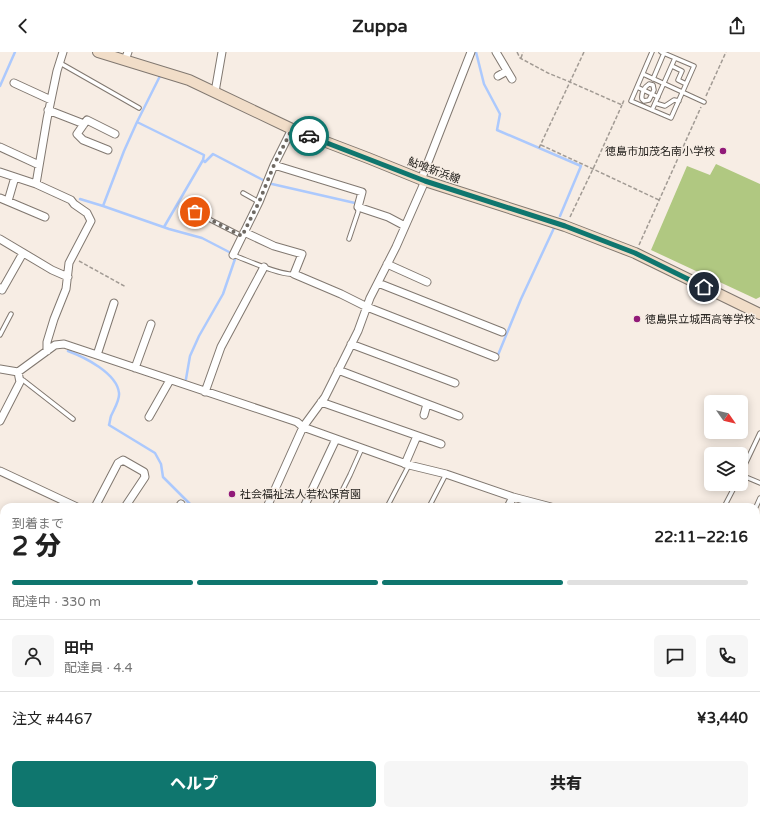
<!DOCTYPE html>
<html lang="ja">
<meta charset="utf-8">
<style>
body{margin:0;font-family:"Varela Round","Noto Sans JP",sans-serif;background:#f6f6f6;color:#222;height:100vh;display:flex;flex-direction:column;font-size:15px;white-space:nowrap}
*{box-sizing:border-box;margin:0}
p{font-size:13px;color:#767676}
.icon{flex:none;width:22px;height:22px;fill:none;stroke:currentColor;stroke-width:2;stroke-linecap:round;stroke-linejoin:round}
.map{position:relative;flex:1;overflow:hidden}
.drawer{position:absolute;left:0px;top:451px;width:760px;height:312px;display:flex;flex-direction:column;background:#fff;border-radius:12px 12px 0 0;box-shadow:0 2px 10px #0003}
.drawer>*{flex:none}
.needle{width:26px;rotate:124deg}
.tools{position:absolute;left:704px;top:343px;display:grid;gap:8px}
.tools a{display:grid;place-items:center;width:44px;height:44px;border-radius:6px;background:#fff;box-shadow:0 2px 10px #0003;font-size:20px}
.pin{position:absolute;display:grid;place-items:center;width:34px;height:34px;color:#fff;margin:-17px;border:2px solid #fff;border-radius:50%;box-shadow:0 1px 4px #0007}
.courier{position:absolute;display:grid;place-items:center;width:40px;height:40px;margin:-20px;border:3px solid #0f766e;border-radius:50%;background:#fff;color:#222;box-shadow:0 1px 5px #0007}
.overview em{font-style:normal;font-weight:800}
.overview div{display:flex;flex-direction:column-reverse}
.overview{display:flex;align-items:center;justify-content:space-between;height:68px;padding:0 12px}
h1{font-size:26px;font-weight:800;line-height:30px}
.bar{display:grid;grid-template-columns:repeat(4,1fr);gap:6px 4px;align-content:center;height:48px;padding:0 12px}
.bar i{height:5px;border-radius:3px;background:#e0e0e0}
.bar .current{background:#0f766e}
.bar p{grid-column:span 4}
.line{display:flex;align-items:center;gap:10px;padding:0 12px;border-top:1px solid #e0e0e0}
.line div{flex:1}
.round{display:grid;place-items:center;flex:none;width:42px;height:42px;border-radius:6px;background:#f6f6f6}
.primary-button{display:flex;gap:8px;margin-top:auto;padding:8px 12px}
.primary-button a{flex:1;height:46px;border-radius:6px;background:#0f766e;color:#fff;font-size:16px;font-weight:800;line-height:46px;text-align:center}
.primary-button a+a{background:#f6f6f6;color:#222}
header{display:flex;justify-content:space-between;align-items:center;height:52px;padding:0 12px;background:#fff;font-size:18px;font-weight:800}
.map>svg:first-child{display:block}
</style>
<header><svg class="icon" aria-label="back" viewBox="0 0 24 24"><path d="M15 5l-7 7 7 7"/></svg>Zuppa<svg class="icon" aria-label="share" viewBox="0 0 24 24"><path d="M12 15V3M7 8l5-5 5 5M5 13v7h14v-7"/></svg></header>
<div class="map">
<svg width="760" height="763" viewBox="0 0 760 763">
<rect width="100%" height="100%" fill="#f7ede4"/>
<!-- green -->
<path fill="#b0c881" d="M716 112 760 132V245L756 247 651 198 687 114 710 123Z"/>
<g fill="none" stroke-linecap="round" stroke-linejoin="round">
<!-- stream -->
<path stroke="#acc9fd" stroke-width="2.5" d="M476 0 484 32 500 62 497 78 581 114 560 164
M0 34 15 0
M137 70 160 24
M272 132 355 151
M80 147 103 154 169 177 202 186 231 201
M103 154 124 99 137 70 204 103 203 108
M164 175 203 108 205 110 213 102 265 129
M68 299C84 305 117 321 119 341 120 348 114 357 111 364 110 367 110 370 109 373L155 401 161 412 163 425 193 455
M498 303 521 247 554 176
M186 327 190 304 199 284 223 242 235 207
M0 482 4 484
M0 650 4 649
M597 763 600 759"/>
<defs>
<path id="lane" d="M652 0 631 49 671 66 694 14 661 0
M60 11 139 56
M672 14 682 19 678 28 686 32
M643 22 704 50
M653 27 664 1
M649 32 653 33 654 38 649 48 644 49 642 47C641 42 644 35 649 32Z
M637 35 658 45
M655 51 665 54 674 48 679 49
M652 58 675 6
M243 141 259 150
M195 160 242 184
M349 187 358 160V155
M233 203C247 208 281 224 294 222
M0 283 11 262
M20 327 23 328 73 367
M741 421 760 381
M741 423 760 431
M334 455 350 423 362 396
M387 455 409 413
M429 455 446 422
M724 455 736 432
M756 455 760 446
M756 517 760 522
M416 763 418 759"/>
<path id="street" d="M496 0 512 27
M125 8 128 0
M498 24 507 19
M14 31 51 48
M215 40 222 0
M48 58 84 72 87 68 115 82
M84 72 77 82 83 88 108 98
M0 95 39 113
M274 113 362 140 358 155 388 165 405 174
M0 120 36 132 47 67 57 19 63 0
M421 128 471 0
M36 132 71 148 74 152 87 161 91 169 69 211 66 237 54 267 47 290V299
M0 146 45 165
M8 149 15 125
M244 180 274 194 302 202 294 222 341 242 367 255 495 305
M0 187 52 218 68 225
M233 203 259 150 274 113 292 77
M387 212 427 230
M378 231 502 280
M0 236 2 238 23 201
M351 292 455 331
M97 303 114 251
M135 316 151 272
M0 317 18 320 55 293 64 292 297 370 303 375 409 413 446 422 513 445 551 455
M338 318 459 364
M205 340 221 295 264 215
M321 350 441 392
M424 363 427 352
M149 365 170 328
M0 369 20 330 18 320
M405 412 417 384
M0 419 77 455
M95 455 118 411 123 408 144 420 145 425 125 455
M179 455 181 452
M267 455 303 375 325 345 358 279 370 246 396 195 425 129
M304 455 336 387
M508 455 513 445
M0 519 4 522
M756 538 760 540
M0 595 1 589 4 590
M756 621 760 623
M0 659 4 671
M514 759 525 763
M263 763 264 759
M621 763 622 759"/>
<path id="secondary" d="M98 0 189 28 292 77 368 106 425 129 565 174 635 201 760 262
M0 556 4 558
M200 763 215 759
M284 763V759"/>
</defs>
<!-- lane casing -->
<use href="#lane" stroke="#817870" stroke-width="5.5"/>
<!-- street casing -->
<use href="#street" stroke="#817870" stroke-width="9"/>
<!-- secondary casing -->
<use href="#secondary" stroke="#817870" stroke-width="12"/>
<!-- path -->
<path stroke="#a29b94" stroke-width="1.5" stroke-dasharray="4 2" stroke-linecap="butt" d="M517 0 520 6 548 21 570 30 622 53 624 48
M521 6 523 0
M706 44 726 0
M541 93 593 117 659 148
M539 96 584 0
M570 165 593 117 622 53
M639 193 701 55
M79 209 126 235
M314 759V763"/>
<!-- lane -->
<use href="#lane" stroke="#fff" stroke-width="3.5"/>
<!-- street -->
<use href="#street" stroke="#fff" stroke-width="7"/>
<!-- secondary -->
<use href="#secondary" stroke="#f1ddc8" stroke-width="10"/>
</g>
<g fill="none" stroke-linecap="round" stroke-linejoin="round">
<!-- done -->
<path stroke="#6e6963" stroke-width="4" stroke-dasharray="0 7.2" d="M195 160 242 184 259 150 274 113 292 77 309 84"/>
<!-- route -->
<path stroke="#0f766e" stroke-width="5" d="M309 84 425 129 565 174 635 201 704 235"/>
</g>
<!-- markers -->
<g fill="#911a78" stroke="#f7ede4" stroke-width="1.5">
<circle cx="723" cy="99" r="4"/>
<circle cx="637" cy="267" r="4"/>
<circle cx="232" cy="442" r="4"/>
</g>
<g text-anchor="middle" stroke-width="3" stroke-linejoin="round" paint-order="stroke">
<!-- poi labels -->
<g font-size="11" fill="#25221e" stroke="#f7ede4" text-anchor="start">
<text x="715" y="103" text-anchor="end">徳島市加茂名南小学校</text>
<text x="645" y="271">徳島県立城西高等学校</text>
<text x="240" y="446">社会福祉法人若松保育園</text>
</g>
<!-- street labels -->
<g font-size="11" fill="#25221e" stroke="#f7ede4">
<text transform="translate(434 118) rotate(20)" y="4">鮎喰新浜線</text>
</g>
</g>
</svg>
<div class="tools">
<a><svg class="needle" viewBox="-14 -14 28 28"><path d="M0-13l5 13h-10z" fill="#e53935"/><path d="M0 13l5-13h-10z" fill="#767676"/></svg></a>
<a><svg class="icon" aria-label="layers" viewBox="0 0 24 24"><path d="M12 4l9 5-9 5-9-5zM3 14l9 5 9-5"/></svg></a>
</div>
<div class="pin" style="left:195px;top:160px;background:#ea580c"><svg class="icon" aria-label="bag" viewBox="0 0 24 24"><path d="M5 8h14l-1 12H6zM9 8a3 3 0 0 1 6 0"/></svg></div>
<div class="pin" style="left:704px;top:235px;background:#1f2937"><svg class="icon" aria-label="home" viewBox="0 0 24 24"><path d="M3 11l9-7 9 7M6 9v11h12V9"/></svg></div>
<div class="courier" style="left:309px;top:84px"><svg class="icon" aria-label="car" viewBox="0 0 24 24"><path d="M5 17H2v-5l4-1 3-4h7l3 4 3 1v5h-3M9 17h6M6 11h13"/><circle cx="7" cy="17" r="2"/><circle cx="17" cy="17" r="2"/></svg></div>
<section class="drawer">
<div class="overview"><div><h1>2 分</h1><p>到着まで</p></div><em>22:11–22:16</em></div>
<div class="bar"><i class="current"></i><i class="current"></i><i class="current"></i><i></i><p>配達中 · 330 m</p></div>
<div class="line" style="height:72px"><a class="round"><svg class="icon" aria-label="person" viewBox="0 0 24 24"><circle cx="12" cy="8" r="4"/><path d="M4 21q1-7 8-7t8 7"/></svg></a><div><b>田中</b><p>配達員 · 4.4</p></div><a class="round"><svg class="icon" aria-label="chat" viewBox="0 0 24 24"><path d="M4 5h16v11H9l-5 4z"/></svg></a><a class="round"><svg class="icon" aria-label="phone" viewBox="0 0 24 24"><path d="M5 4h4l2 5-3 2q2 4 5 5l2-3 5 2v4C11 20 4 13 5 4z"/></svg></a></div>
<div class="line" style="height:52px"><div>注文 #4467</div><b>¥3,440</b></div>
<div class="primary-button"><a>ヘルプ</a><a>共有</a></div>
</section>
</div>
